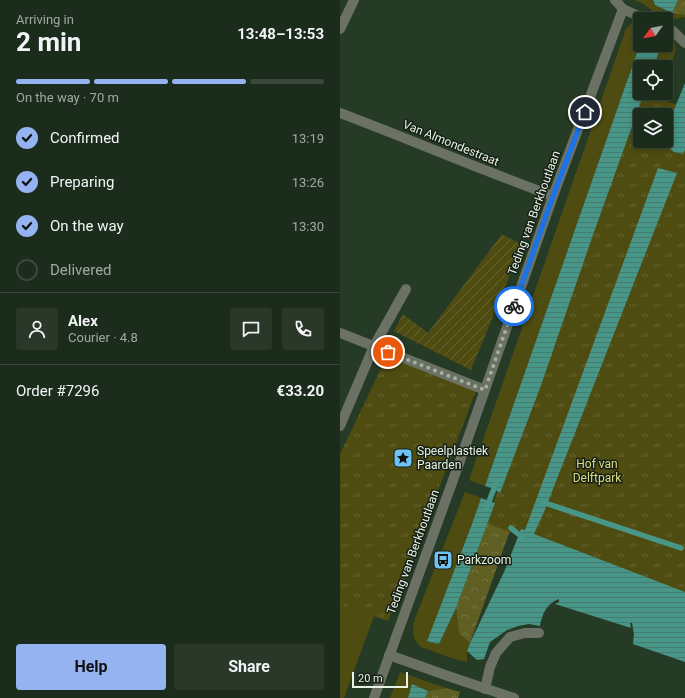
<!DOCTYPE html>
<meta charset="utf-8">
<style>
body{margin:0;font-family:Roboto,sans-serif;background:#293829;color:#f1f3f6;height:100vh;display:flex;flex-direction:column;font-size:15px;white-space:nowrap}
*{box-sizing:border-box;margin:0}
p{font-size:13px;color:#a0a7a3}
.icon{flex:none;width:22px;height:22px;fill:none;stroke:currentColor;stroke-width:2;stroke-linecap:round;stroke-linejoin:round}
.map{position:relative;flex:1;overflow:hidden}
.details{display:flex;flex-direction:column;background:#1c2c1c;width:340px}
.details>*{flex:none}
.needle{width:26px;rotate:237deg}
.tools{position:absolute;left:293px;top:12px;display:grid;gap:8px}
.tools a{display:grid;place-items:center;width:40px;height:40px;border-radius:4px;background:#1c2c1c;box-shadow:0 2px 6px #0003,0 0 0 1px #3a483b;font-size:20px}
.scale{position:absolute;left:12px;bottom:10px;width:56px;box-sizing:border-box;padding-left:4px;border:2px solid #e5f2e4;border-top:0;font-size:11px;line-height:14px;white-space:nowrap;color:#e5f2e4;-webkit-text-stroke:3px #162016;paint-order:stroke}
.pin{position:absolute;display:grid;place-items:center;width:34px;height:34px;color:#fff;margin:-17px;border:2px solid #fff;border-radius:50%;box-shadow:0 1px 4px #0007}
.courier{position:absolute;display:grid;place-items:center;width:40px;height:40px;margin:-20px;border:3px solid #1a73e8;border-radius:50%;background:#fff;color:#222;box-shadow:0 1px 5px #0007}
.overview em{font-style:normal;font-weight:700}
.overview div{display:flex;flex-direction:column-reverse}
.overview{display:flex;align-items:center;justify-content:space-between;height:68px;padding:0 16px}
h1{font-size:26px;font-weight:700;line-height:30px}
.bar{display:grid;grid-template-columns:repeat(4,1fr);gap:6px 4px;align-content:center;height:48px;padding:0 16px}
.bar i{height:5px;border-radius:3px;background:#3a483b}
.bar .selected{background:#95b2f1}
.bar p{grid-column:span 4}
.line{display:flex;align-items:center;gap:10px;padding:0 16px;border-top:1px solid #3a483b}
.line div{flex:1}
.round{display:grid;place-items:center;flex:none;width:42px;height:42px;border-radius:4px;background:#293829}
ol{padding:0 16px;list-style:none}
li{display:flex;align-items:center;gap:12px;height:44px}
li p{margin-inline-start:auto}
li .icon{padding:4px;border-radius:50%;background:#95b2f1;color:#111;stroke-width:4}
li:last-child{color:#a0a7a3}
li i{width:22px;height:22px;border:2px solid #3a483b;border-radius:50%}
.primary-button{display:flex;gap:8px;margin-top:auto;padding:8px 16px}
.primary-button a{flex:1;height:46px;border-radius:4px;background:#95b2f1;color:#111;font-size:16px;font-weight:700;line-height:46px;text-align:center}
.primary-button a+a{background:#293829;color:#f1f3f6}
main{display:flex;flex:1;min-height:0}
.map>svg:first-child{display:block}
</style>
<main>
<section class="details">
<div class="overview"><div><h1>2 min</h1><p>Arriving in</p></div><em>13:48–13:53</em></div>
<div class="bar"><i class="selected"></i><i class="selected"></i><i class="selected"></i><i></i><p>On the way · 70 m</p></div>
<ol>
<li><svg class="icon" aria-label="check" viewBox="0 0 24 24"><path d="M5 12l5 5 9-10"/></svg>Confirmed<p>13:19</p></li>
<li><svg class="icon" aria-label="check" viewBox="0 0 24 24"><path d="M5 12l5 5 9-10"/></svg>Preparing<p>13:26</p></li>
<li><svg class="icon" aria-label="check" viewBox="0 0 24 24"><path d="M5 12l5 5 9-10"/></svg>On the way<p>13:30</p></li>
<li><i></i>Delivered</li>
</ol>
<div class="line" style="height:72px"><a class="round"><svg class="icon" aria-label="person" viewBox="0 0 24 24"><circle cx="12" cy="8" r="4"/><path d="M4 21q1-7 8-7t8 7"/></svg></a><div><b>Alex</b><p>Courier · 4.8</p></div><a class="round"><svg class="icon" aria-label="chat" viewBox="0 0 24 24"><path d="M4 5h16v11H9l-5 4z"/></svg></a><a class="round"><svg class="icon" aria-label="phone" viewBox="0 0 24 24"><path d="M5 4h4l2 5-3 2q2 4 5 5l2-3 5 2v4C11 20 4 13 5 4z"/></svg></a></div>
<div class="line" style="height:52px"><div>Order #7296</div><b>€33.20</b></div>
<div class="primary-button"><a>Help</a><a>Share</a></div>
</section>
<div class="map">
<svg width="345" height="698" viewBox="0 0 345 698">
<defs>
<pattern id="forest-crowns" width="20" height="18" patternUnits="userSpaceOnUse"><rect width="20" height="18" fill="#605f23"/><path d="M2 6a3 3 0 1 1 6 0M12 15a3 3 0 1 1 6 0" fill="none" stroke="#777643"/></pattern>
<pattern id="park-tufts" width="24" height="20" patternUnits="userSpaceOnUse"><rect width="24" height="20" fill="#4e4c11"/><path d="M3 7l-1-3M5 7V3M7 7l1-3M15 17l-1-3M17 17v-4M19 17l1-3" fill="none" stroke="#676634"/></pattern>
<pattern id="garden-furrows" width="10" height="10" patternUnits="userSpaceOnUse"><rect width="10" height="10" fill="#4e4c11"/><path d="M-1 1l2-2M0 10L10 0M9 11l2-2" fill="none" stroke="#676634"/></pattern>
<pattern id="water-rules" width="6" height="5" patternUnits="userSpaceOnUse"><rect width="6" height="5" fill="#479688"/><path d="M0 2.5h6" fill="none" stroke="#467b70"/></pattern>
</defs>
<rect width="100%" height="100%" fill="#263b26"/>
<!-- grass -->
<path fill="#4e4c11" d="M294 0H313L315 5 332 13 345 15V17L334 19 315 13 302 3Z
M299 21 300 22V44L145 486 129 480 286 29 291 24Z
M326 31 334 40 336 49 326 81V67H314L321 45H326Z
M125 492 141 498 132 524 87 641 94 643 99 644 116 608 119 632 130 643 127 651V662L114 659 81 647C71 637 73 634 74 621Z
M0 605 34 616 4 698H0Z
M60 672 106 688 88 691 72 685 68 698H50Z"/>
<!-- forest -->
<path fill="url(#forest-crowns)" d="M338 0H345V15L332 13Z
M148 521 172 525 130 643 119 633 116 608Z
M106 688 120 692 118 698H85L88 691Z"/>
<!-- park -->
<path fill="url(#park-tufts)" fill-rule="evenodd" d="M299 91 300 93H305L345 108V597L146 523ZM300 115H326V141H300Z
M47 356 136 391 48 621 0 605V454Z"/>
<!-- garden -->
<path fill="url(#garden-furrows)" d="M162 234 182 245 131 370 54 331 63 314 88 333Z"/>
<!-- water -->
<path fill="url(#water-rules)" d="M313 0H338L332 13 315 5Z
M300 44 321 45 314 67H300V93H304L254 232 200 388 160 493 154 489 145 486Z
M345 83V150L343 154 334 152 324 144 329 132 331 117Z
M318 168 337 173 204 512 194 534 345 592V662L293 644 294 634 292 623H290L291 628 215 604 219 602V599C207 603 202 614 200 626L189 624 178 626 167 630 150 642 144 659 137 660 127 651 130 643 165 570 181 529 185 530Z
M141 498 155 503 116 608 99 644 94 643 87 641 132 524Z
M72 684 88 691 85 698H68Z"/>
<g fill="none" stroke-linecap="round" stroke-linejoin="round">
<!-- stream -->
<path stroke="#479688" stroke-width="5.5" d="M202 502 341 548
M147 507 156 483
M171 528 183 538"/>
<!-- lane -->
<path stroke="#6b7164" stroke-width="10" d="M34 346 66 289
M145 689 150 667 156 653 170 637 185 633H199"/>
<!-- street -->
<path stroke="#6b7164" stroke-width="10" d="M275 0 283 9 305 19
M326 28 333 31 345 43
M0 29 14 0
M0 113C71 140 142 170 213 196
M0 333 145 390
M0 426 34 346
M49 655 108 676 174 698
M34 698 113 480 121 458 213 196 283 9"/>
</g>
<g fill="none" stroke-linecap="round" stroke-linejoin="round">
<!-- done -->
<path stroke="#a2b2a2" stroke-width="4" stroke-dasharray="0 7.2" d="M48 352 145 390 174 306"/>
<!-- route -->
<path stroke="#1a73e8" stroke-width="5" d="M174 306 213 196 245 112"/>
</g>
<!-- icons -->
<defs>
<symbol id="sight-square" viewBox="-11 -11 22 22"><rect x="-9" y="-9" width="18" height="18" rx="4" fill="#6dc2f3" stroke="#162016"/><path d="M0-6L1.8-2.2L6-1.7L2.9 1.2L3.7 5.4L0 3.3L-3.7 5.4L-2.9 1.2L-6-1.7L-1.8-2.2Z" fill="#111"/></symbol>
<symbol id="bus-square" viewBox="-11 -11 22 22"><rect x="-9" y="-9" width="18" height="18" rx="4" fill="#6dc2f3" stroke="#162016"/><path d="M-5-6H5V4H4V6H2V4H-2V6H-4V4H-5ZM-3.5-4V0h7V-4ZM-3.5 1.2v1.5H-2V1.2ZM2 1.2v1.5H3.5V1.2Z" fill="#111"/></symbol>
</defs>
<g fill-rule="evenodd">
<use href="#sight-square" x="52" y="447" width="22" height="22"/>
<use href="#bus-square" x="92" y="549" width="22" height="22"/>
</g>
<g text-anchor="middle" stroke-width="3" stroke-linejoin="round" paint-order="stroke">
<!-- street labels -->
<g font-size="12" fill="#e5f2e4" stroke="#162016">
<text transform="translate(111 143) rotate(22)" y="4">Van Almondestraat</text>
<text transform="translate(194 213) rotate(-70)" y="4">Teding van Berkhoutlaan</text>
<text transform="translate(73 552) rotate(-70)" y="4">Teding van Berkhoutlaan</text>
</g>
<!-- poi labels -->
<g font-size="12" fill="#e5f2e4" stroke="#162016" text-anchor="start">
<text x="77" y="455">Speelplastiek<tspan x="77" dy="14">Paarden</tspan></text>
<text x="117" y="564">Parkzoom</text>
</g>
<!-- park labels -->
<g font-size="12" fill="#dbda82" stroke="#162016">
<text x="257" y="468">Hof van<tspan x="257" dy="14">Delftpark</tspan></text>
</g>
</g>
</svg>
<div class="tools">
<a><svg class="needle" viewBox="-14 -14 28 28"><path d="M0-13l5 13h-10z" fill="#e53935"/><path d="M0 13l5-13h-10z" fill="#a0a7a3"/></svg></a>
<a><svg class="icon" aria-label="locate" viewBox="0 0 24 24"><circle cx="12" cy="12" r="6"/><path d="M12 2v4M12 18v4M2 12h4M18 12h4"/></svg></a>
<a><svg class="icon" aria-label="layers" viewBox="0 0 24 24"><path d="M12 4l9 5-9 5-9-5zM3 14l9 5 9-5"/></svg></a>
</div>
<div class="scale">20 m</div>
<div class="pin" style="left:48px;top:352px;background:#ea580c"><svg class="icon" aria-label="bag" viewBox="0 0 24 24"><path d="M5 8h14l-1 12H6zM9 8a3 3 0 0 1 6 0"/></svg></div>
<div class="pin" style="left:245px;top:112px;background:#1f2937"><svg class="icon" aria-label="home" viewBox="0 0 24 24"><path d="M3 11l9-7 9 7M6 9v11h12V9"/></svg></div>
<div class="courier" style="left:174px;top:306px"><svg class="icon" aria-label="bike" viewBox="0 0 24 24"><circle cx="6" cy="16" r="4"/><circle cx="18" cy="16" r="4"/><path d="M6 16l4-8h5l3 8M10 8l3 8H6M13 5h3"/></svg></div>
</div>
</main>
